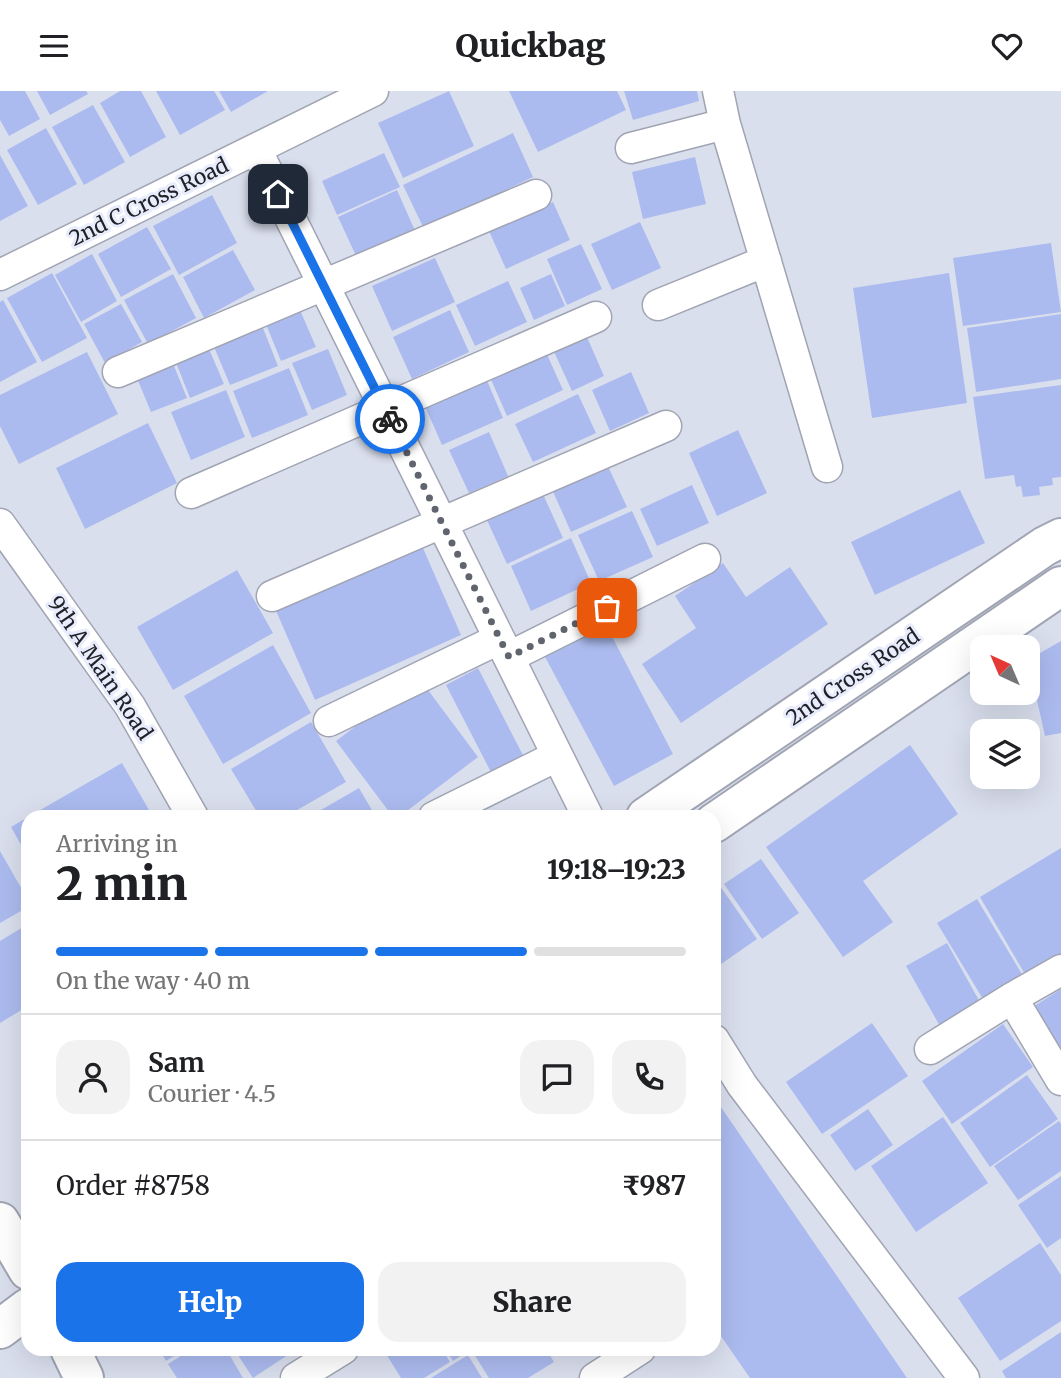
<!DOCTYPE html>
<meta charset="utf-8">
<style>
body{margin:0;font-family:Merriweather,serif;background:#f2f2f2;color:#202124;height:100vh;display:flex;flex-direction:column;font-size:26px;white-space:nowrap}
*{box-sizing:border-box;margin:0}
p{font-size:23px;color:#757577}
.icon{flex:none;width:38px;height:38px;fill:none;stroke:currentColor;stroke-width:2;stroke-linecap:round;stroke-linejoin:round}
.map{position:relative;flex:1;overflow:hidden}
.drawer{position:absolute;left:21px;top:719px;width:700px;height:546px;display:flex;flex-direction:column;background:#fff;border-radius:21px;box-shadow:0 7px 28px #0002}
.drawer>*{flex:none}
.needle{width:46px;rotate:316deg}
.fabs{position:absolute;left:970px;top:544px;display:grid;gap:14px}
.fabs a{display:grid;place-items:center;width:70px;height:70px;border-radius:14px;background:#fff;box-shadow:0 7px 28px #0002;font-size:35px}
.pin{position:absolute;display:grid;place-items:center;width:60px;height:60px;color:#fff;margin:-30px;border-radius:14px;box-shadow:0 4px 10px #0006}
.courier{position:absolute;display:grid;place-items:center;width:70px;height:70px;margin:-35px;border:5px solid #1a73e8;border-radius:50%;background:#fff;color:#222;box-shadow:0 2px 9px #0007}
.overview em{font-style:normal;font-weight:800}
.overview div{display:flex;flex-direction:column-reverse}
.overview{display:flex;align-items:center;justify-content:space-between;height:119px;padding:0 35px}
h1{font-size:46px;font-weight:800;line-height:52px}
.bar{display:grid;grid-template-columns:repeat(4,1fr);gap:10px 7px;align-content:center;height:84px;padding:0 35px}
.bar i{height:9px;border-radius:5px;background:#e0e0e0}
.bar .current{background:#1a73e8}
.bar p{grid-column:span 4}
.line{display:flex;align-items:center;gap:18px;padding:0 35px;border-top:2px solid #e0e0e0}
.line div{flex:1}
.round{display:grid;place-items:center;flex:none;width:74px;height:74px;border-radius:21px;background:#f2f2f2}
.button{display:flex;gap:14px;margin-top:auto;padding:14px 35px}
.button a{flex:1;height:80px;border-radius:21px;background:#1a73e8;color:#fff;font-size:28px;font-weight:800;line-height:80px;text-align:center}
.button a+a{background:#f2f2f2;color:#202124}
header{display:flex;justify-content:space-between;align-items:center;height:91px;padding:0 35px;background:#fff;font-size:32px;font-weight:800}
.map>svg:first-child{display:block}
</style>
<header><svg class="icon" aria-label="menu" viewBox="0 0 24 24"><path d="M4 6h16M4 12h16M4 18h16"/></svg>Quickbag<svg class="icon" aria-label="heart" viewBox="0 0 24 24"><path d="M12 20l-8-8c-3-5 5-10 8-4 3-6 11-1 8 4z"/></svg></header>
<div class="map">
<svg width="1061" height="1287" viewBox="0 0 1061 1287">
<rect width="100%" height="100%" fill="#dadfee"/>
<!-- building -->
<path fill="#acbbef" d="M0 0H25L40 28 9 45 0 29Z
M37 0H86L88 3 50 24Z
M120 0H141L166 46 130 66 100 12Z
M156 0H214L225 19 180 44Z
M219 0H268L231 21Z
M449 0 474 55 403 87 378 32Z
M509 0H617L626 19 538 61Z
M624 0H697L699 10 633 29Z
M93 14 125 71 84 94 52 36Z
M46 37 77 93 38 114 7 59Z
M513 42 533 86 424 138 403 94Z
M384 62 400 96 337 124 322 90Z
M0 64 28 115 0 130Z
M695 66 706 113 643 128 632 81Z
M397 99 416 142 358 169 338 126Z
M212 104 237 152 179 184 153 135Z
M553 111 570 149 506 178 489 140Z
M640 131 661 177 612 199 591 153Z
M147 136 171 178 121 206 98 163Z
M1051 152 1061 221 963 235 953 167Z
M581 153 602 198 567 214 547 168Z
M233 159 255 199 204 227 183 186Z
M92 163 117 210 81 231 55 184Z
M435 167 455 211 392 240 372 195Z
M52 182 87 247 42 271 7 207Z
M949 182 967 312 872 327 853 197Z
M173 183 196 227 148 253 124 209Z
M551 183 565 215 534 229 520 197Z
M508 190 527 231 475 255 456 214Z
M3 209 37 271 0 291V211Z
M297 212 316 256 281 270 263 226Z
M121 213 142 251 105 272 84 233Z
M450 219 469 261 412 288 393 246Z
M1061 223V288L976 301 967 237Z
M261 232 278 275 230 294 212 251Z
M583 237 604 285 572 300 550 252Z
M206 251 224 293 190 307 173 264Z
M328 258 347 304 312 319 292 272Z
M545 259 563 299 507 325 489 284Z
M87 261 118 323 19 373 0 335V304Z
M170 265 187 307 151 321 134 280Z
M289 277 308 324 252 347 233 300Z
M631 281 649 322 610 340 592 299Z
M485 285 503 327 442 354 424 313Z
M1061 294V386L1052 387 1053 394 1039 396 1040 404 1023 406 1021 395 1016 396 1014 384 985 388 973 306Z
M226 299 245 346 191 369 171 321Z
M578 303 596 342 533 371 515 333Z
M148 332 177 392 85 438 56 377Z
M738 339 767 402 717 425 689 362Z
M489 341 508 385 469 402 449 359Z
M606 371 627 416 571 441 551 396Z
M692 394 709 432 657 455 640 418Z
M960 399 985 452 875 504 851 451Z
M542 401 563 447 507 473 486 427Z
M632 420 653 466 599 490 578 444Z
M571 447 591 492 531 520 511 475Z
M419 448 461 544 315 609 273 513Z
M723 472 746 506 790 476 828 533 681 632 642 573 696 537 675 505Z
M237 479 273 542 173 599 137 536Z
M605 532 673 663 614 695 544 564Z
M1061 550V642L1045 645 1028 569Z
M273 554 311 622 223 673 184 605Z
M478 577 526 670 494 687 446 594Z
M419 587 478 666 399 726H393L336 650Z
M311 631 346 691 285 726H260L231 678Z
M910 654 958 723 863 790 893 831 843 866 766 756Z
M122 672 153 726H28Z
M359 697 376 726H309Z
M28 726V766L11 736Z
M1061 757V871L1029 890 980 806Z
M0 760 28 809V816L0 832Z
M761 768 799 822 762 848 724 793Z
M720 795 757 848 714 878V800Z
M977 808 1026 890 986 913 937 832Z
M28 833V915L0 932V850Z
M947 852 981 913 941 937 906 875Z
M1061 898V956L1058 958 1033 916Z
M872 932 908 985 822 1043 786 991Z
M1003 933 1033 976 952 1033 922 990Z
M1027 984 1058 1028 990 1076 960 1032Z
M714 1006 907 1287H750L714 1235Z
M868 1018 893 1054 855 1080 830 1044Z
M943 1026 988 1092 916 1141 871 1075Z
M1059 1030 1061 1033V1080L1018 1109 994 1075Z
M1061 1085V1147L1047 1157 1018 1114Z
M1040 1152 1061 1184V1230L1000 1270 958 1207Z
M1061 1241V1287H1006L1002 1280Z
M159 1258H185L166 1270Z
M192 1258H226L243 1287H177L168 1273Z
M234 1258H297L253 1287Z
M383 1258H442L450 1271 424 1287H401Z
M445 1258H471L453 1270Z
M481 1258H546L554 1271 528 1287H489L474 1263Z
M468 1264 482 1287H431Z"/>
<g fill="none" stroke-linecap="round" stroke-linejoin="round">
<defs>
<path id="street" d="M718 0 725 33 827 376
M631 57 725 33
M256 58 588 726
M0 184 373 0
M658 214 766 170
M118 281 536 104
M191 402 596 226
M0 433 130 615 193 726
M272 505 666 335
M509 566 705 468
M329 630 499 548
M434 726 557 665
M1012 907 1061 989
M714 949 742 994 964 1287
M930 958 1012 907 1061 879
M296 1287 343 1258
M595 1287 640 1258"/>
<path id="secondary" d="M646 726 1045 455 1061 447
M714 732 1061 495
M0 1131 28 1179
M0 1238 28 1217
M70 1258 84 1287"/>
</defs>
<!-- street casing -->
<use href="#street" stroke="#a0a4b3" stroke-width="33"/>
<!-- secondary casing -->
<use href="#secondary" stroke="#a0a4b3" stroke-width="42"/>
<!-- street -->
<use href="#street" stroke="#fff" stroke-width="30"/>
<!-- secondary -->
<use href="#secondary" stroke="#fff" stroke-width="38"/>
</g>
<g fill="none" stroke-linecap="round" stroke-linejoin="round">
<!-- done -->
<path stroke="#60646d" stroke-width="7" stroke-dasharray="0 12.6" d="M390 328 509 566 607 517"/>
<!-- route -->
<path stroke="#1a73e8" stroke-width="9" d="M278 103 390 328"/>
</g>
<g text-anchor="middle" stroke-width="6" stroke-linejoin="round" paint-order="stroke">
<!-- street labels -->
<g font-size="21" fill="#1f2127" stroke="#e8ecfc">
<text transform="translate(149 111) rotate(-26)" y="7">2nd C Cross Road</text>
<text transform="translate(100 577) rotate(56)" y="7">9th A Main Road</text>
<text transform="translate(853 586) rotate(-34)" y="7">2nd Cross Road</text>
</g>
</g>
</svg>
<div class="fabs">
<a><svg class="needle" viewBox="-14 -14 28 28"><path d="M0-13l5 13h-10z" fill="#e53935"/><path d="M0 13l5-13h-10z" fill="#757577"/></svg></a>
<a><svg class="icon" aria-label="layers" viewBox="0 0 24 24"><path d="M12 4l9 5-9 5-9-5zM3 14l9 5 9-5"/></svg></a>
</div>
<div class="pin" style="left:607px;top:517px;background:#ea580c"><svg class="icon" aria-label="bag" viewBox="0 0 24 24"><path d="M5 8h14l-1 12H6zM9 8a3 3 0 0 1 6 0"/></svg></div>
<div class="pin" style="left:278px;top:103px;background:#1f2937"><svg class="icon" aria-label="home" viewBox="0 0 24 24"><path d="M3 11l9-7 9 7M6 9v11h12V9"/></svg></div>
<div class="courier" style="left:390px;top:328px"><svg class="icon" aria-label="bike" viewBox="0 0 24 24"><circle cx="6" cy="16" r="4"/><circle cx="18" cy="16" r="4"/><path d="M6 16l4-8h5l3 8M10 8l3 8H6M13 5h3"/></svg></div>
<section class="drawer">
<div class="overview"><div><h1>2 min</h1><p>Arriving in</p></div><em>19:18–19:23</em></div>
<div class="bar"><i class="current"></i><i class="current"></i><i class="current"></i><i></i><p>On the way · 40 m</p></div>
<div class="line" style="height:126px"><a class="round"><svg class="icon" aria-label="person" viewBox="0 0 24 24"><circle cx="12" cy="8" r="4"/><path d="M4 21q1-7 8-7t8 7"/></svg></a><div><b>Sam</b><p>Courier · 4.5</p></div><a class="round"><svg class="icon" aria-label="chat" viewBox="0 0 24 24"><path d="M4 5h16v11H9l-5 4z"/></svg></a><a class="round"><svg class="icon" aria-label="phone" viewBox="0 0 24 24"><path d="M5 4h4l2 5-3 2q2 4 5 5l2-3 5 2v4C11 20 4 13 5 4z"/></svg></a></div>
<div class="line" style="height:91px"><div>Order #8758</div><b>₹987</b></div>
<div class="button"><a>Help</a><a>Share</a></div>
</section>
</div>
